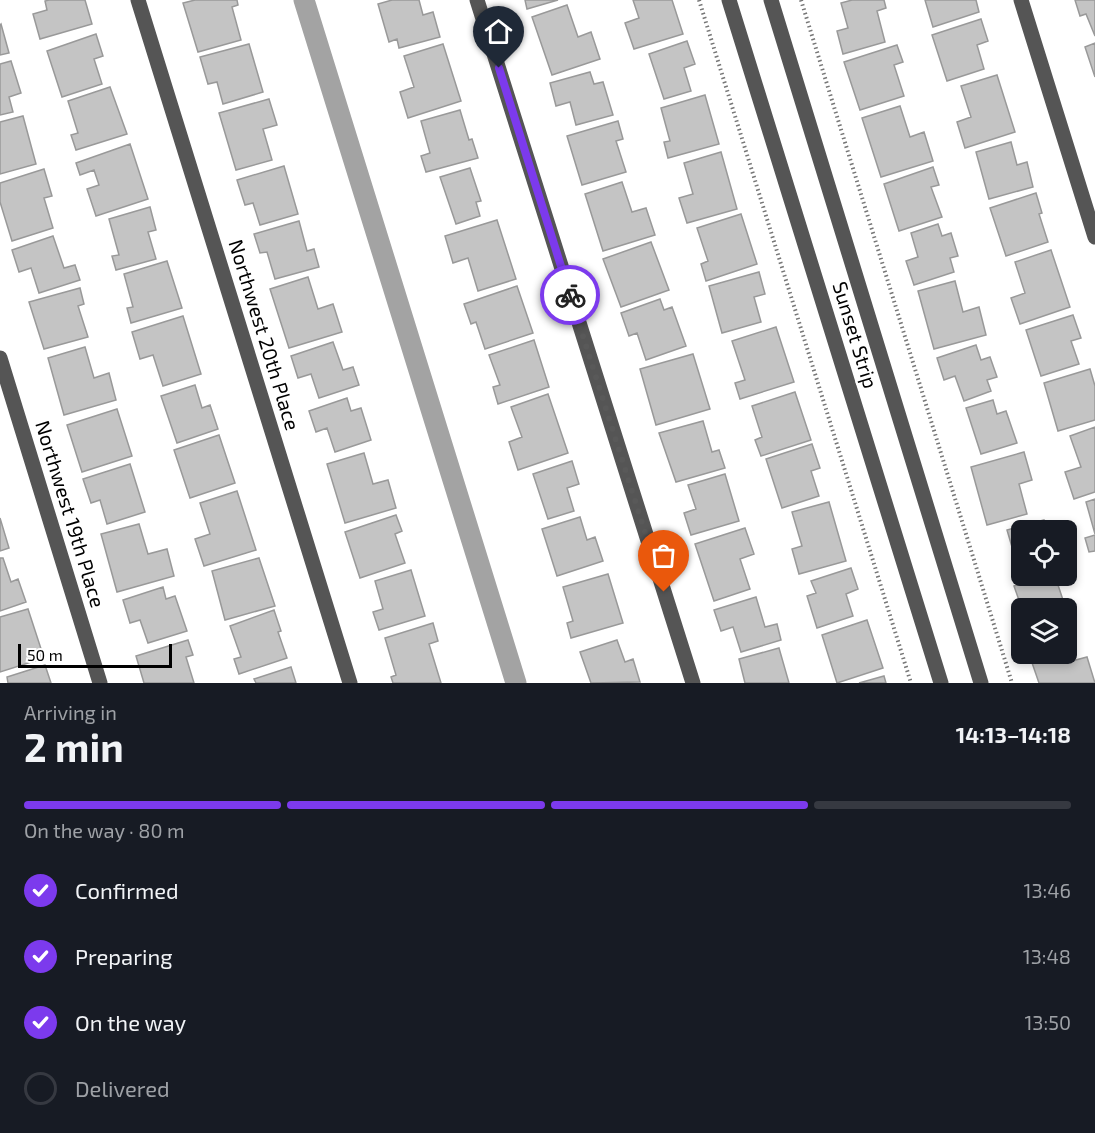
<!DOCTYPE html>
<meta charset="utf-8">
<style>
body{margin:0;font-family:"Exo 2",sans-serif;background:#20242c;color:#f1f3f6;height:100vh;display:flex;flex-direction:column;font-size:22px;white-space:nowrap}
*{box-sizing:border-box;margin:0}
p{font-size:20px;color:#9ea1a6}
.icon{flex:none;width:33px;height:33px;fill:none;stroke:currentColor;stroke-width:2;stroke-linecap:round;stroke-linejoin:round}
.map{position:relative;height:683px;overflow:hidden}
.panel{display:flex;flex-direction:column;background:#171b24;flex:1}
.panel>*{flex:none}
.controls{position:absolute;left:1011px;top:520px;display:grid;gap:12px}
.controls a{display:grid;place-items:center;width:66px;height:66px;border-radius:9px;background:#171b24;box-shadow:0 3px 9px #0003;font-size:30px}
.scale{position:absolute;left:18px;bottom:15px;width:154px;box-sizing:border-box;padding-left:6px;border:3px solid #000;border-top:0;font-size:16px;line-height:21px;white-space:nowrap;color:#000;-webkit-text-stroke:4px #fff;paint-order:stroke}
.pin{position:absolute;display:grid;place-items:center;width:51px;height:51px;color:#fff;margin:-62px -26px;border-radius:50% 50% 50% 0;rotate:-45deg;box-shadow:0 0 6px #0007}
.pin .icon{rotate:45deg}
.courier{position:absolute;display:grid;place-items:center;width:60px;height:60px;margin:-30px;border:4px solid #7c3aed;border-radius:50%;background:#fff;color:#222;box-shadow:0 2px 8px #0007}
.overview em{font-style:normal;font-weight:700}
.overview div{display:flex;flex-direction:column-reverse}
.overview{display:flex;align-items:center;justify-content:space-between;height:102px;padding:0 24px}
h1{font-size:39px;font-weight:700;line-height:45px}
.bar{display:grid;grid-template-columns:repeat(4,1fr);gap:9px 6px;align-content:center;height:72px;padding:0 24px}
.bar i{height:8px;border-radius:4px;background:#363941}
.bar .active{background:#7c3aed}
.bar p{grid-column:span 4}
ol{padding:0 24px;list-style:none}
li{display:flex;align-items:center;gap:18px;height:66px}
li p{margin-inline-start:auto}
li .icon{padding:6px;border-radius:50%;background:#7c3aed;color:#fff;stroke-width:4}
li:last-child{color:#9ea1a6}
li i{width:33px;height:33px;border:3px solid #363941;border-radius:50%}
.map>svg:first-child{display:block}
</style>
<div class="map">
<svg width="1095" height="683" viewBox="0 0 1095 683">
<rect width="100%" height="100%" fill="#fff"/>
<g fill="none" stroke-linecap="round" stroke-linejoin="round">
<!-- canal -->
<path stroke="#a3a3a3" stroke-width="21" d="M304 0 516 683"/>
</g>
<!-- building -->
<path fill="#c4c4c4" stroke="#999" stroke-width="1.5" d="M49 0H85L92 24 40 39 33 14 47 10 45 1Z
M195 0H237L238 5 232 7 241 40 198 52 183 3Z
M392 0H419L423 15 433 12 440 37 399 48 397 39 389 42 378 4Z
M525 0H558L527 9Z
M633 0H672L683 34 634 49 625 23 639 18Z
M852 0H884L886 8 877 11 885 42 843 54 837 31 848 28 841 3Z
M925 0H976L979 12 933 27Z
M1075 0H1095V36L1086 14 1080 16Z
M567 5 578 37 591 32 600 59 552 75 532 17Z
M981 19 988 41 977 45 984 69 947 81 932 35Z
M1 24 9 53 0 55V25Z
M96 34 103 56 94 59 102 84 62 97 47 51Z
M687 41 695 64 684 68 691 91 664 99 649 54Z
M1095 43V77L1085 47Z
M249 44 263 92 223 104 217 82 208 84 200 57Z
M443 44 461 101 408 118 400 92 414 87 404 56Z
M897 45 903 62 894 65 904 96 860 110 844 62Z
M11 61 21 93 9 97 13 112 0 115V64Z
M590 72 594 84 603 82 613 115 576 125 570 102 556 106 550 83Z
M997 75 1015 132 965 148 957 122 971 117 961 86Z
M110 87 127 134 76 150 71 135 78 133 68 101Z
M705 95 719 144 668 158 664 142 670 141 661 108Z
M269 99 277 125 263 129 272 160 236 170 219 113Z
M900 106 910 137 924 132 933 161 881 177 862 118Z
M460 110 469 140 472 139 478 158 426 172 421 156 430 153 421 121Z
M23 116 36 164 0 174V122Z
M618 121 623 139 616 141 626 172 582 185 567 136Z
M1011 142 1017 165 1027 162 1033 187 989 199 976 152Z
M130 144 148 199 96 216 87 189 99 185 94 170 80 175 76 163Z
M721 152 737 209 687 223 679 198 693 194 684 163Z
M284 166 298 214 260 225 253 203 245 205 237 180Z
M933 167 939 185 931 187 942 217 899 231 884 184Z
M470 168 481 201 476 202 480 216 456 224 440 177Z
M44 169 52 196 44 198 53 228 12 241 0 202V183Z
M622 182 632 212 646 208 655 235 603 251 585 194Z
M1036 193 1042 213 1039 214 1048 242 1006 256 990 208Z
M150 207 156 230 148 232 156 259 116 270 112 256 119 255 109 219Z
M741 214 757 264 706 281 701 264 708 261 697 228Z
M497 220 516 279 478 291 468 258 453 263 445 236Z
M299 221 307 251 314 249 319 267 275 279 267 252 260 253 254 234Z
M938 224 942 236 951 233 958 256 950 258 954 272 914 285 906 261 918 257 911 233Z
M53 236 64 268 75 265 80 280 39 293 31 268 19 272 12 250Z
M651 242 669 290 621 307 603 259Z
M1051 250 1070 307 1020 324 1011 298 1025 293 1015 262Z
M167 261 182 308 131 323 127 308 133 307 124 274Z
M759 272 765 294 754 297 761 322 722 333 709 286Z
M308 277 318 309 333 304 342 332 289 348 270 289Z
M955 281 963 312 979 307 986 335 934 349 918 291Z
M517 286 533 333 485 349 476 322 471 324 464 304Z
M80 288 84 304 78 306 88 337 44 349 29 302Z
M660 299 664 310 672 307 686 346 646 360 637 333 629 336 621 313Z
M1073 315 1081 338 1071 341 1079 364 1041 376 1026 330Z
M183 316 201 374 163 386 153 355 140 359 132 332Z
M776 327 794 382 740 399 735 383 745 380 732 341Z
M534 340 549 387 498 404 493 387 500 385 489 355Z
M333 342 343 370 353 367 359 385 319 398 311 374 298 378 291 356Z
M976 345 981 360 990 357 997 377 987 380 991 391 964 401 955 376 944 380 937 358Z
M85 347 94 378 109 373 116 400 64 415 48 358Z
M693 354 710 409 656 425 640 369Z
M1090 369 1095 386V420L1058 431 1044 383Z
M195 385 202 408 210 405 218 429 177 443 161 396Z
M795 392 811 440 761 456 755 440 762 437 752 406Z
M548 394 568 453 518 470 509 442 522 437 511 407Z
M347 398 351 411 361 408 371 440 335 452 327 428 316 432 309 411Z
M993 400 997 414 1006 411 1017 443 981 454 966 408Z
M117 409 132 456 82 472 67 425Z
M703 421 712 452 719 450 725 468 676 482 659 433Z
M1095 427V492L1074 499 1065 472 1081 467 1070 436Z
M219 435 235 483 190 498 174 450Z
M812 444 820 468 811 471 819 496 782 508 766 459Z
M1024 452 1032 480 1019 484 1027 514 987 525 971 467Z
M364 453 373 484 388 480 396 508 345 523 327 464Z
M572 461 579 484 567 488 574 511 548 519 533 474Z
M130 464 145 512 107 524 100 500 91 503 83 479Z
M725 474 739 521 691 535 684 513 696 509 688 485Z
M237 491 256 550 204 566 195 539 210 534 200 503Z
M1095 499V534L1086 502Z
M829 502 846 561 799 574 792 549 802 546 792 512Z
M396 515 402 531 395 534 405 563 360 578 345 532Z
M580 517 587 540 595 537 603 561 557 576 542 529Z
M0 518 9 548 0 551Z
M1044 520 1047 531H1022V574H1020L1007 530Z
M139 524 148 554 167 549 174 576 117 592 101 534Z
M745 528 754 554 740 559 750 589 714 601 695 544Z
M1095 535V551L1089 552 1085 538Z
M0 558H3L11 582 18 579 26 602 0 611Z
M259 558 275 606 225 620 212 571Z
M851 568 858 589 846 594 853 616 817 628 807 596 816 593 811 581Z
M411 570 425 616 379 630 373 612 383 609 375 581Z
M608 574 623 623 571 638 567 623 573 621 563 587Z
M1043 576H1055L1066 609H1022L1014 586Z
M163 587 166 599 175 596 187 631 148 643 140 620 130 623 123 600Z
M756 597 765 627 777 624 781 640 741 652 733 627 721 631 714 610Z
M28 609 44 658 0 672V617Z
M274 610 281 631 278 632 287 658 239 674 234 659 241 657 230 626Z
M867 620 883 668 837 683 822 635Z
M433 623 438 641 429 644 441 683H393L391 677 396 675 385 638Z
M188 640 193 655 186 657 194 683H144L136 656Z
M617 640 625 662 633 659 640 682 591 683 580 652Z
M1066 644 1072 661 1087 657 1095 683H1039L1029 654H1066Z
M779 648 789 683H745L739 659Z
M45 665 51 683H8L7 677Z
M291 667 296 683H256L254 679Z
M884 676 886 683H859Z"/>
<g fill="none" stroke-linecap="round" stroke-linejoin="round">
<!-- path -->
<path stroke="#777" stroke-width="4" stroke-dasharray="1.5 3" stroke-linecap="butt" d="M699 0 911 683
M801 0 1012 683"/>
<!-- minor -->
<path stroke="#555" stroke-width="15" d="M138 0 350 683
M477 0 693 683
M729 0 941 683
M771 0 981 683
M1021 0 1095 237
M0 358 100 683"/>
</g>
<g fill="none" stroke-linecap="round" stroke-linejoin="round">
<!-- done -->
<path stroke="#595959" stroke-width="6" stroke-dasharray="0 10.8" d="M570 295 664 592"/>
<!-- route -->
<path stroke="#7c3aed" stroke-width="8" d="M499 68 570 295"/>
</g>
<g text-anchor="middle" stroke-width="4.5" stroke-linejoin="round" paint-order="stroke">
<!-- street labels -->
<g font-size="20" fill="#000" stroke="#fff">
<text transform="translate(264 335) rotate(73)" y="7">Northwest 20th Place</text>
<text transform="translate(855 335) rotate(73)" y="7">Sunset Strip</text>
<text transform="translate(70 514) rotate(73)" y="7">Northwest 19th Place</text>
</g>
</g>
</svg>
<div class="controls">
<a><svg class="icon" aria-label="locate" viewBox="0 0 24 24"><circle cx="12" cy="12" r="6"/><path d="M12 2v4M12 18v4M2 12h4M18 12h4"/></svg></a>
<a><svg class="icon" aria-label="layers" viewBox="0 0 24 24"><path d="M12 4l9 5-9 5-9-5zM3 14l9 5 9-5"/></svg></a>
</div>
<div class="scale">50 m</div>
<div class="pin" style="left:664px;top:592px;background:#ea580c"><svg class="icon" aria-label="bag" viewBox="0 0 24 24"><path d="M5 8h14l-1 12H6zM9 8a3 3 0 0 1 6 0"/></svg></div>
<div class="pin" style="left:499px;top:68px;background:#1f2937"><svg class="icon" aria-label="home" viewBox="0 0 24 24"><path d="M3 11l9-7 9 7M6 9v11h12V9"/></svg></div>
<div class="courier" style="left:570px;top:295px"><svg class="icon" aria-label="bike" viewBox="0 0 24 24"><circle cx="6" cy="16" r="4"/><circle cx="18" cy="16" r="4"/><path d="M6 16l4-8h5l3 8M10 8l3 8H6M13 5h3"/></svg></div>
</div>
<section class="panel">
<div class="overview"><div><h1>2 min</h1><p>Arriving in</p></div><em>14:13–14:18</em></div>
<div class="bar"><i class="active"></i><i class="active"></i><i class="active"></i><i></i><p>On the way · 80 m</p></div>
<ol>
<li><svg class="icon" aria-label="check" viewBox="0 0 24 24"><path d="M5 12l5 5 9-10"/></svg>Confirmed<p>13:46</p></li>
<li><svg class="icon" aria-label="check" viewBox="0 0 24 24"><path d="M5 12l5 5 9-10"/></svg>Preparing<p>13:48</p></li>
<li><svg class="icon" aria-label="check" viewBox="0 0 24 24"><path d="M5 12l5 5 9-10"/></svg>On the way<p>13:50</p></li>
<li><i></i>Delivered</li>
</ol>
</section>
